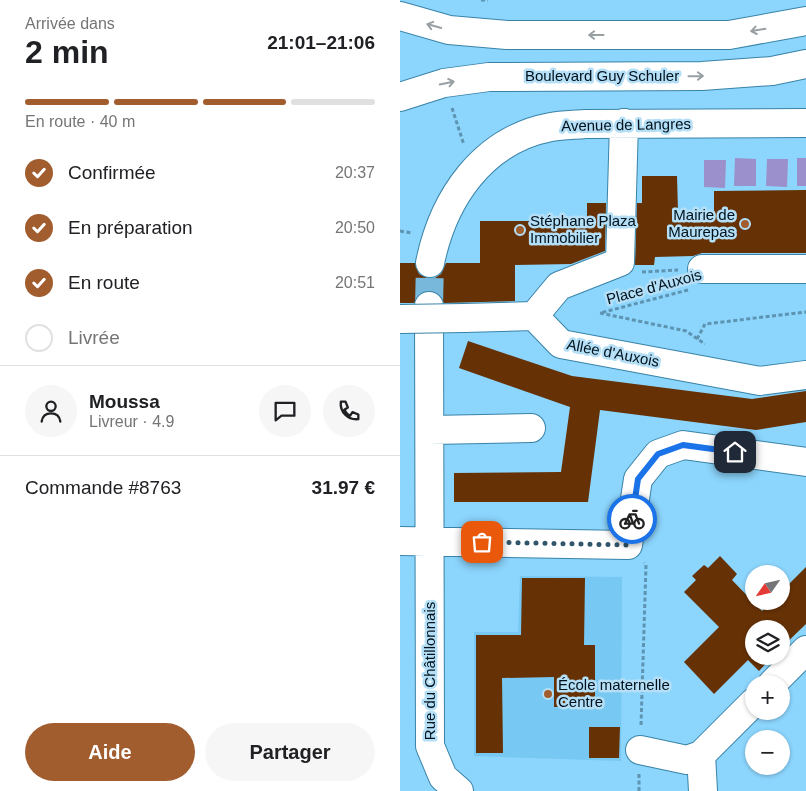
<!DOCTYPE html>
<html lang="fr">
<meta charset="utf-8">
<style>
body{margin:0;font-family:Helvetica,sans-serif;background:#f6f6f6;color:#202124;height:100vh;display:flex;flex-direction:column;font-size:19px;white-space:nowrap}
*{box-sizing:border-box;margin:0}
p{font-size:16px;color:#757577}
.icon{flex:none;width:28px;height:28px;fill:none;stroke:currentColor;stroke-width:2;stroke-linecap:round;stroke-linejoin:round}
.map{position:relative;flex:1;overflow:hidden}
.drawer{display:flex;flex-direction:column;background:#fff;width:400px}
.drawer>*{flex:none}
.needle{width:32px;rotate:236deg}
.buttons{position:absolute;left:345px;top:565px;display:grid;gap:10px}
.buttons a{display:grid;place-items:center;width:45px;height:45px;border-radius:50%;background:#fff;box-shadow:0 1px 4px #0004;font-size:25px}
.pin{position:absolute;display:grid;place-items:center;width:42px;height:42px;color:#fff;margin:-21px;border-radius:10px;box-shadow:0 2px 8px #0006}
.courier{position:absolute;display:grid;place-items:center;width:50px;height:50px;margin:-25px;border:4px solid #1a73e8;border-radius:50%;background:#fff;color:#222;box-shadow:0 1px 6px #0007}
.headline em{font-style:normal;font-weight:800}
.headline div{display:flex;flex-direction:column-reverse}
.headline{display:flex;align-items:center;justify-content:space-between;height:85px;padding:0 25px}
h1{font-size:32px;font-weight:800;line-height:38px}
.bar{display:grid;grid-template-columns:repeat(4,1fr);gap:8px 5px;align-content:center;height:60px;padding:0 25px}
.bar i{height:6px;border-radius:4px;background:#e0e0e0}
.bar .current{background:#a15d2e}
.bar p{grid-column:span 4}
.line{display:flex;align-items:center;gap:12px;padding:0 25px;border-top:1px solid #e0e0e0}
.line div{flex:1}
.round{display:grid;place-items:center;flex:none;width:52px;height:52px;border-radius:26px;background:#f6f6f6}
ol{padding:0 25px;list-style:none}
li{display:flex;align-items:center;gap:15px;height:55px}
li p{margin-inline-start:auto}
li .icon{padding:5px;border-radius:50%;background:#a15d2e;color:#fff;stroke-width:4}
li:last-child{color:#757577}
li i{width:28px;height:28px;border:2px solid #e0e0e0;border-radius:50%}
.cta{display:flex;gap:10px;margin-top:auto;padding:10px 25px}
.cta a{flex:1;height:58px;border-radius:30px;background:#a15d2e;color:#fff;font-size:20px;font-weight:800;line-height:58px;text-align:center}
.cta a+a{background:#f6f6f6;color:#202124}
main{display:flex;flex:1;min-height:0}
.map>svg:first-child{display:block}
</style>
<main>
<section class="drawer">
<div class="headline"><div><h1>2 min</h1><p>Arrivée dans</p></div><em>21:01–21:06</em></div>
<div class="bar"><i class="current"></i><i class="current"></i><i class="current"></i><i></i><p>En route · 40 m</p></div>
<ol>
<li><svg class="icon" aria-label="check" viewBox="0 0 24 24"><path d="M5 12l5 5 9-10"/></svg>Confirmée<p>20:37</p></li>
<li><svg class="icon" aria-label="check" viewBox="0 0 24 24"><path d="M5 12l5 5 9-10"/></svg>En préparation<p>20:50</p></li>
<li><svg class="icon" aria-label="check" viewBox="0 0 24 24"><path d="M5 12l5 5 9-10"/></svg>En route<p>20:51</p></li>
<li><i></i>Livrée</li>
</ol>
<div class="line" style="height:90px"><a class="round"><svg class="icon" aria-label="person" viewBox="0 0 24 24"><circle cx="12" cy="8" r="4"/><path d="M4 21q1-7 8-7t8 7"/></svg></a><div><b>Moussa</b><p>Livreur · 4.9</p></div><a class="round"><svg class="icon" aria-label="chat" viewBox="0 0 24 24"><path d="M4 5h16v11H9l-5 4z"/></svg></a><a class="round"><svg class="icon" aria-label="phone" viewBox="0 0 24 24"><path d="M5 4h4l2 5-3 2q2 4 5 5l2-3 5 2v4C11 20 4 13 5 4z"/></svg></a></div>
<div class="line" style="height:65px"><div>Commande #8763</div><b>31.97 €</b></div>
<div class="cta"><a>Aide</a><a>Partager</a></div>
</section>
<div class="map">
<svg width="406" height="791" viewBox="0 0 406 791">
<rect width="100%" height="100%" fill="#8cd5fd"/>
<!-- built -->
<path fill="#77c8f2" d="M120 576 222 577 221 761 74 756V632H118Z"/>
<!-- green -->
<path fill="#9b90cb" d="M335 158 356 159V186H334Z
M397 158H406V186H397Z
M367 159H388L387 187 366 186Z
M304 160H326L325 188 304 187Z"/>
<!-- building -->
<path fill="#663105" d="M242 176H277L278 212H314V191L406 190V253H302L293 256 255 257 254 265H235L237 203H242Z
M187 203H206L205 251 171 264 115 265V301L44 303 37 293 28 290 21 293 14 303H0V263H15L19 274 27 278H35L41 274 46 263H80V221H187Z
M68 341 172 376 352 399 406 391V422L356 430 200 410 188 502H54V473L161 472 170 407 59 368Z
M320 556 337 574 332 580 362 611 372 601H381V592L406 567V624L381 648V629H354V656H373L359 671 348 660 314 694 284 662 319 627 284 592 296 580 292 576 304 565 308 568Z
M122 578H185L184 645H195V706L154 707V677L102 678 103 753H76V635H121Z
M189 727H220L219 758H189Z"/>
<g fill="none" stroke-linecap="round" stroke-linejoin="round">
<!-- minor-tunnel -->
<path stroke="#77b8db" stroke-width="28" stroke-dasharray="28 14" stroke-linecap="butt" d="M29 306 30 263"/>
<defs>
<path id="minor" d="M0 16 49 30 107 35H329L406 21
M0 97 44 83 89 77 302 76 372 71 406 64
M30 263C43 199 82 140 151 127 162 125 174 125 185 124L406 123
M302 269H406
M29 306 30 746 43 777 59 791
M134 316 159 286 220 262 224 123
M64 318 134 316 161 344 360 381 406 375
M30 430 131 428
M0 541 228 545 238 479 258 454 283 445 406 462
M372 684 406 650
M240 750 287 760 301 755 354 702
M301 755 303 791"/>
</defs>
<!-- minor casing -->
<use href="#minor" stroke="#3983a8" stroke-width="30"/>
<!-- path -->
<path stroke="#5d94b2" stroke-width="3" stroke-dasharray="4 2.5" stroke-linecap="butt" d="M81 0H88
M52 108 64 145
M0 231 12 233
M242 272 278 270
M288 290 200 313 286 331 305 344
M297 339 305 324 406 312
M241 725 246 565 244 563
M239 791V774"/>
<!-- minor -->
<use href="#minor" stroke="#fff" stroke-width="28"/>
<defs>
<path id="minor-bridge" d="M0 319 64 318"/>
</defs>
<!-- minor-bridge casing -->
<use href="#minor-bridge" stroke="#3983a8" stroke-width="30" stroke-linecap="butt"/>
<!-- minor-bridge -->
<use href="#minor-bridge" stroke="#fff" stroke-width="28"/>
</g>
<!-- one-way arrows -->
<defs><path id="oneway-shaft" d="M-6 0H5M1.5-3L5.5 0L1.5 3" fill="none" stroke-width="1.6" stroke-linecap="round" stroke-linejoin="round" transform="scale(1.25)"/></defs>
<g stroke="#99a0a4">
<use href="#oneway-shaft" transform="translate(34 26) rotate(-164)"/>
<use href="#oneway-shaft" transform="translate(358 30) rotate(171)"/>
<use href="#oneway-shaft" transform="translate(196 35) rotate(180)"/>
<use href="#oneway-shaft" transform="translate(296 76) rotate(-1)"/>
<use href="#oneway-shaft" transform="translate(47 83) rotate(-11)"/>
</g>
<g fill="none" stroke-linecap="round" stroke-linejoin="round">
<!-- done -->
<path stroke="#31566b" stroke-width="5" stroke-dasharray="0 9" d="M82 542 228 545 232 519"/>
<!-- route -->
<path stroke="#1a73e8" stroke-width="6" d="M232 519 238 479 258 454 283 445 335 452"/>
</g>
<!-- markers -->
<g fill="#a15d2e" stroke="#b4dff6" stroke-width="2">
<circle cx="345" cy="224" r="5"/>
<circle cx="120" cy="230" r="5"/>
<circle cx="148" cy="694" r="5"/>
</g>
<g text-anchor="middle" stroke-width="5" stroke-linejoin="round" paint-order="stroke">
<!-- street labels -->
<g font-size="15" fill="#00111c" stroke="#b4dff6">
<text x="202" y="81">Boulevard Guy Schuler</text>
<text transform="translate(226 125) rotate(-1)" y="5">Avenue de Langres</text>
<text transform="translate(254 287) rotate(-15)" y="5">Place d'Auxois</text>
<text transform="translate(213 353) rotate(11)" y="5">Allée d'Auxois</text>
<text transform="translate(30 671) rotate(-90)" y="5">Rue du Châtillonnais</text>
</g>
<!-- poi labels -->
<g font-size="15" fill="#00111c" stroke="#b4dff6" text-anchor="start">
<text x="335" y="220" text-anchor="end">Mairie de<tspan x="335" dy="17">Maurepas</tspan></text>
<text x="130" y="226">Stéphane Plaza<tspan x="130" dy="17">Immobilier</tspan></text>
<text x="158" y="690">École maternelle<tspan x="158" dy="17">Centre</tspan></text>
</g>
</g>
</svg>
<div class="buttons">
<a><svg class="needle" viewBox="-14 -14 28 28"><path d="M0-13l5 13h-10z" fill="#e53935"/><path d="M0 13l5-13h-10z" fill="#757577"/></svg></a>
<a><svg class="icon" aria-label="layers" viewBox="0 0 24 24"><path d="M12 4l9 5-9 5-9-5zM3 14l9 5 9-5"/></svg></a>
<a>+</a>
<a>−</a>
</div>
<div class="pin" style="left:82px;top:542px;background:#ea580c"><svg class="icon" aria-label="bag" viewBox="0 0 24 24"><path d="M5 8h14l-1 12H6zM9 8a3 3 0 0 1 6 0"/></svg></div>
<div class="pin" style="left:335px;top:452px;background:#1f2937"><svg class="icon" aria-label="home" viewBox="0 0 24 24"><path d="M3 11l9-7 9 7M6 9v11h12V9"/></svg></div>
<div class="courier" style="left:232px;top:519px"><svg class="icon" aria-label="bike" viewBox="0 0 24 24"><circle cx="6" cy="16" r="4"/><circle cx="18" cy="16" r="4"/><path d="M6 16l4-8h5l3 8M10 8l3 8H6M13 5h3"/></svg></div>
</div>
</main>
